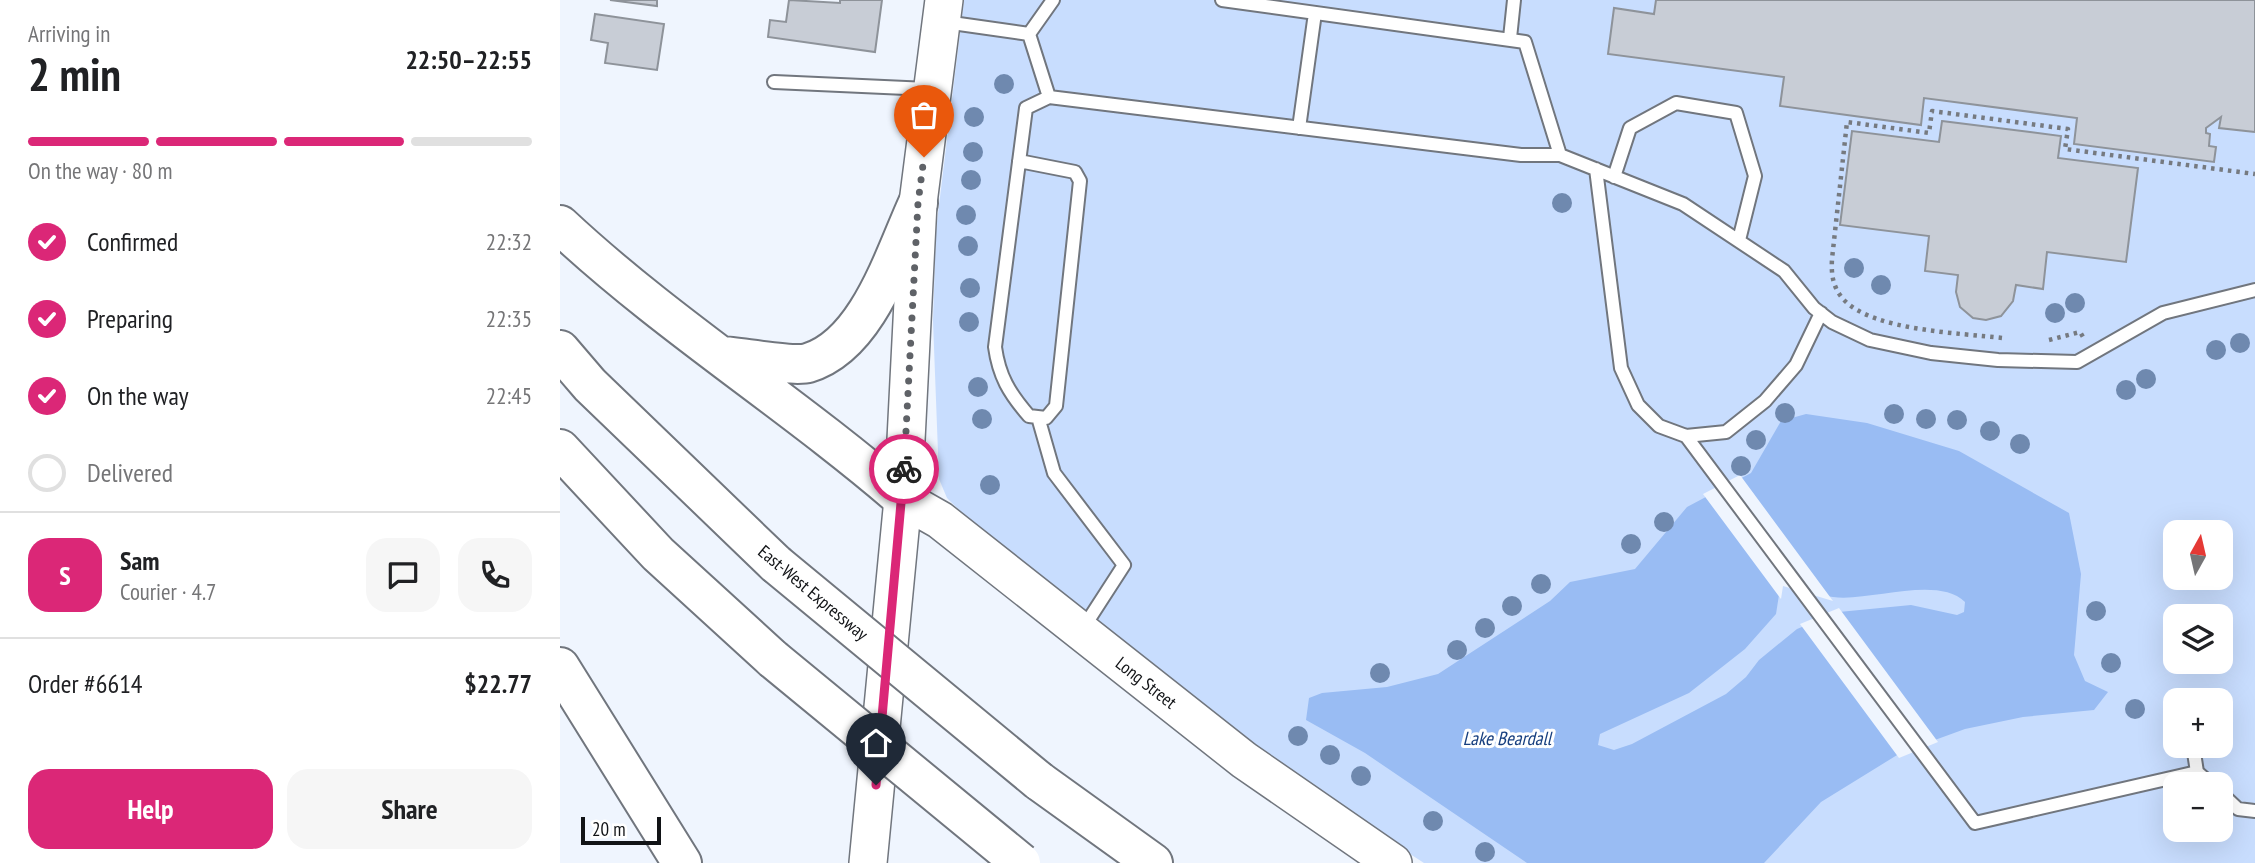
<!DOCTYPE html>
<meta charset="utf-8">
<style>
body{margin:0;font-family:"PT Sans Narrow",sans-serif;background:#f6f6f6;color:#202124;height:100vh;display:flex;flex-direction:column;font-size:26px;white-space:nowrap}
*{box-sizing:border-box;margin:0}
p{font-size:23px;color:#757577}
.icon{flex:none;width:38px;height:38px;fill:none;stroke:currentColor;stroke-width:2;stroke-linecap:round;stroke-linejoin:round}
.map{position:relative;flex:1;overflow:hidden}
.side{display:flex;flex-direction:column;background:#fff;width:560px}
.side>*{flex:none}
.needle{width:46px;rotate:8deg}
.fabs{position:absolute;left:1603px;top:520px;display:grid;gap:14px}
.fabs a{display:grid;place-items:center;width:70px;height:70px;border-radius:14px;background:#fff;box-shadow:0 7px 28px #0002;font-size:35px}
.scale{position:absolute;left:21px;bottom:18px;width:80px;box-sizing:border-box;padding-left:7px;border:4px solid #111316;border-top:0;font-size:19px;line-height:24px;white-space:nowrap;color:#111316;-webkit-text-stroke:5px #fff;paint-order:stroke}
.pin{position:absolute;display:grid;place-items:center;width:60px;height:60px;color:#fff;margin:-72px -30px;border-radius:50% 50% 50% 0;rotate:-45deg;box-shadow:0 0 7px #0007}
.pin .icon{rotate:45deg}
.courier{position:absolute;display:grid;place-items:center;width:70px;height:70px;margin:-35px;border:5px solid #db2777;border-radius:50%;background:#fff;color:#222;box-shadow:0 2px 9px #0007}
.headline em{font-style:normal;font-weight:700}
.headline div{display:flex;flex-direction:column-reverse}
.headline{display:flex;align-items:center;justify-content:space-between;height:119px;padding:0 28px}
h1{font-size:46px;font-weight:700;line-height:52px}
.bar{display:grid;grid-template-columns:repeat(4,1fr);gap:10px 7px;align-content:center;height:84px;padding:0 28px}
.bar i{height:9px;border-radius:5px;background:#e0e0e0}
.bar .selected{background:#db2777}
.bar p{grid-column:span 4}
.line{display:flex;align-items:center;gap:18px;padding:0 28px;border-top:2px solid #e0e0e0}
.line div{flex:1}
.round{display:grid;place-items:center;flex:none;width:74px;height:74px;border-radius:21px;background:#f6f6f6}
ol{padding:0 28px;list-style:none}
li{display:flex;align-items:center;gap:21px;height:77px}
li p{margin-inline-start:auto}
li .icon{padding:7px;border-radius:50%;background:#db2777;color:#fff;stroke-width:4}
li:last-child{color:#757577}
li i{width:38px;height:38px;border:4px solid #e0e0e0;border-radius:50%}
.cta{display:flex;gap:14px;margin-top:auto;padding:14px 28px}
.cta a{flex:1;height:80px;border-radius:21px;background:#db2777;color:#fff;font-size:28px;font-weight:700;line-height:80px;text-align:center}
.cta a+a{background:#f6f6f6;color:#202124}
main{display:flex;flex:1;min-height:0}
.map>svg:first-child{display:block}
</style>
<main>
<section class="side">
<div class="headline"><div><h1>2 min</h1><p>Arriving in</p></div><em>22:50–22:55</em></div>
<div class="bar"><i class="selected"></i><i class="selected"></i><i class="selected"></i><i></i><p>On the way · 80 m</p></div>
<ol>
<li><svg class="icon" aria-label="check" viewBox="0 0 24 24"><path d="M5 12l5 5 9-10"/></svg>Confirmed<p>22:32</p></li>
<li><svg class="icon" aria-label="check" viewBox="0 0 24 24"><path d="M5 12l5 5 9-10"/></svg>Preparing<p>22:35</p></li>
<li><svg class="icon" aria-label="check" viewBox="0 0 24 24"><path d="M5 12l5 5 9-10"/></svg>On the way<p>22:45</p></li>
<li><i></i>Delivered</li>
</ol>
<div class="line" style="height:126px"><b class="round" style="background:#db2777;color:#fff">S</b><div><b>Sam</b><p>Courier · 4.7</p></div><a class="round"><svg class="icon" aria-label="chat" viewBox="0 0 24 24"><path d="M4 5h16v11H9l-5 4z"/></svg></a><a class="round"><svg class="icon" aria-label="phone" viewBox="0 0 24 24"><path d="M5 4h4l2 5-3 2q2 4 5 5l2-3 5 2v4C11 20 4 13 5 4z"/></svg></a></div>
<div class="line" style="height:91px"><div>Order #6614</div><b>$22.77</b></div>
<div class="cta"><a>Help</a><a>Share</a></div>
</section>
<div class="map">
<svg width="1695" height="863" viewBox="0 0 1695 863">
<rect width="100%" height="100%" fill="#eff5fe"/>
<!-- green -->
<path fill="#c8ddfe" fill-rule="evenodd" d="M404 0H1695V863H864L759 795 404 515 387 498 379 479 373 321 376 230ZM1615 532H1661V578H1615ZM1615 616H1661V662H1615ZM1615 700H1661V746H1615ZM1615 784H1661V830H1615Z"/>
<!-- water -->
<path fill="#99bcf3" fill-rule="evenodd" d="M1246 414 1307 423 1399 451 1509 513 1521 574 1514 655 1525 681 1548 692 1534 710 1463 717 1405 729 1342 752 1261 802 1204 863H967L805 753 746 720 749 698 762 693 827 687 878 674 990 601 1010 582 1075 569 1127 507 1191 473 1221 421ZM1221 582C1238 588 1255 595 1273 597 1310 602 1377 575 1405 602L1404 612 1397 615 1351 605 1279 612 1237 629 1199 660 1186 677 1166 694 1072 744 1054 750 1038 745 1040 734 1129 693 1185 649 1216 614Z"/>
<!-- pier -->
<path fill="#eff5fe" d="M1180 475 1273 601 1223 586 1221 599 1143 494Z
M1279 608 1378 742 1339 758 1240 624Z"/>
<!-- building -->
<path fill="#c8cdd6" stroke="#8e939a" stroke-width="2" d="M50 0H97V6Z
M229 0 280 3V0H322L315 52 208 37 210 20 226 22Z
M1096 0H1695V132L1659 128 1661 117 1646 128V133L1650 134 1649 146 1656 147 1654 162 1514 144 1517 118 1364 98 1361 125 1220 106 1224 77 1048 54 1054 8 1094 14Z
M35 14 104 24 97 70 45 63 48 43 31 40Z
M1382 121 1501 136 1498 158 1578 168 1566 262 1487 252 1483 289 1456 285 1453 301 1441 316 1426 320 1413 318 1400 307 1396 292 1398 275 1365 271 1369 236 1280 225 1292 131 1379 142Z"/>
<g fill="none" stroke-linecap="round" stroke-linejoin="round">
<defs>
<path id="lane" d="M385 22 469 34
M469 34 489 97 961 155H1000L965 42 662 0
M469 34 493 0
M950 38 954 0
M214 82 368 89
M739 128 755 13
M1000 155 1123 204 1224 271 1254 308 1272 322 1310 340 1371 353 1438 360 1517 362 1603 313 1695 290
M459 161 515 172 520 181 496 406 486 418 469 416C449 393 439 376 435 347L466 108 489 97
M1036 169 1061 368 1078 405 1099 426 1126 436 1166 432 1205 401 1236 365 1261 313
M1054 177 1070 128 1116 103 1176 113 1195 176 1179 240
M478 417 494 473 564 565 522 630
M1126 436 1415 823 1637 772
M1633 746 1637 772 1651 784
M1661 793 1678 809 1695 811"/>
<path id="secondary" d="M343 499 380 520 684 760 833 863
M308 863 343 499 358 203 384 0"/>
<path id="highway" d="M0 225C107 325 232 403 343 499
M0 350 30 385 216 564
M162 356C180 357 234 367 248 363 308 345 334 255 358 203
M0 449 98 554 213 659
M0 667 122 863
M479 781 593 863"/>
</defs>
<!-- lane casing -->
<use href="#lane" stroke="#71767e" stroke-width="16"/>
<!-- secondary casing -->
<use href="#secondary" stroke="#71767e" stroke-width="40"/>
<!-- highway casing -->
<use href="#highway" stroke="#71767e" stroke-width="42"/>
<!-- path -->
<path stroke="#767a80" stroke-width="4.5" stroke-dasharray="3.5 5" stroke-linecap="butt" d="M1442 338C1401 333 1314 331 1284 300 1273 288 1271 275 1272 259L1287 122 1369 133 1372 111 1508 129 1505 149 1695 174
M1489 340 1520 332 1523 337"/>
<!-- lane -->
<use href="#lane" stroke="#fff" stroke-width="12"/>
<!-- secondary -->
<use href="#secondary" stroke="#fff" stroke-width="37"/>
<!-- highway -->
<use href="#highway" stroke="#fff" stroke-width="38"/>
<defs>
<path id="highway-bridge" d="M216 564 479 781
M213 659 461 863"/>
</defs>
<!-- highway-bridge casing -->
<use href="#highway-bridge" stroke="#71767e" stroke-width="42" stroke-linecap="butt"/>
<!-- highway-bridge -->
<use href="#highway-bridge" stroke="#fff" stroke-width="38"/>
</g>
<!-- trees -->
<g fill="#6f89af">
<circle cx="444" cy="84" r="10"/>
<circle cx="414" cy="117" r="10"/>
<circle cx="413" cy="152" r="10"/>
<circle cx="411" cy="180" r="10"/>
<circle cx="1002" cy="203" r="10"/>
<circle cx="406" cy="215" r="10"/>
<circle cx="408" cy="246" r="10"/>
<circle cx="1294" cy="268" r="10"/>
<circle cx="1321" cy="285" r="10"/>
<circle cx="410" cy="288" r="10"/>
<circle cx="1515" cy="303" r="10"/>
<circle cx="1495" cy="313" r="10"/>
<circle cx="409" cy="322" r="10"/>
<circle cx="1680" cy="343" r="10"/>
<circle cx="1656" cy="350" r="10"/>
<circle cx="1586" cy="379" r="10"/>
<circle cx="418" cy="387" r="10"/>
<circle cx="1566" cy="390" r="10"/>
<circle cx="1225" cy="413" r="10"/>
<circle cx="1334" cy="414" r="10"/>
<circle cx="422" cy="419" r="10"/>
<circle cx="1366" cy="419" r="10"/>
<circle cx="1397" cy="420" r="10"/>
<circle cx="1430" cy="431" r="10"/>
<circle cx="1196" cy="440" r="10"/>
<circle cx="1460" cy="444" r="10"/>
<circle cx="1181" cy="466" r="10"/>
<circle cx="430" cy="485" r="10"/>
<circle cx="1104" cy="522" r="10"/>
<circle cx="1071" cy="544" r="10"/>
<circle cx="981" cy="584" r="10"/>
<circle cx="952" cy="606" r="10"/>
<circle cx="1536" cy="611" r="10"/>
<circle cx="925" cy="628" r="10"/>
<circle cx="897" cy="650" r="10"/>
<circle cx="1551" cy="663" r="10"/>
<circle cx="820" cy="673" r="10"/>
<circle cx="1575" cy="709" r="10"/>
<circle cx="738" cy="736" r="10"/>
<circle cx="770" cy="755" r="10"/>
<circle cx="801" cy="776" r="10"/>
<circle cx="873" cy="821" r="10"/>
<circle cx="925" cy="852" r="10"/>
</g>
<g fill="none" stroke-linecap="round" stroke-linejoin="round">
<!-- done -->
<path stroke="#5f6267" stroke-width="7" stroke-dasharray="0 12.6" d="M344 469 358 203 364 157"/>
<!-- route -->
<path stroke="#db2777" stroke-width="9" d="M316 785 344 469"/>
</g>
<g text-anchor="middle" stroke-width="6" stroke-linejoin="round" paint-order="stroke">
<!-- street labels -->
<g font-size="18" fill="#111316" stroke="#fff">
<text transform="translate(253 593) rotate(40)" y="6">East-West Expressway</text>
<text transform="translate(586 683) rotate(38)" y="6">Long Street</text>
</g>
<!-- water labels -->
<g font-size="19" font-style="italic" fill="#173f7f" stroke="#fff">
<text x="947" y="745">Lake Beardall</text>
</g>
</g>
</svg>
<div class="fabs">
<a><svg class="needle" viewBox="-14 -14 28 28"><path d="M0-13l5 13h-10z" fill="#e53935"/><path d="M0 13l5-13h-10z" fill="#757577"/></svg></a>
<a><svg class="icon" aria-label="layers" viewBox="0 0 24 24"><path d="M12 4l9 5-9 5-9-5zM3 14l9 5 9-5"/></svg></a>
<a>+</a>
<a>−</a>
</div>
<div class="scale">20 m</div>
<div class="pin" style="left:364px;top:157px;background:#ea580c"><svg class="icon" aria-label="bag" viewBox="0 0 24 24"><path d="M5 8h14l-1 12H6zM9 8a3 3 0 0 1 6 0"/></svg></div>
<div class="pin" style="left:316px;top:785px;background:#1f2937"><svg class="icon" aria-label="home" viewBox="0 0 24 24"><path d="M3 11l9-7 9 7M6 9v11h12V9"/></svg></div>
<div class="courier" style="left:344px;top:469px"><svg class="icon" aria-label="bike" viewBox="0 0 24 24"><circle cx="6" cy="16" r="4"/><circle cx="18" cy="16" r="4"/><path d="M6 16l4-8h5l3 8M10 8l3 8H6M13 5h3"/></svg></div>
</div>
</main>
